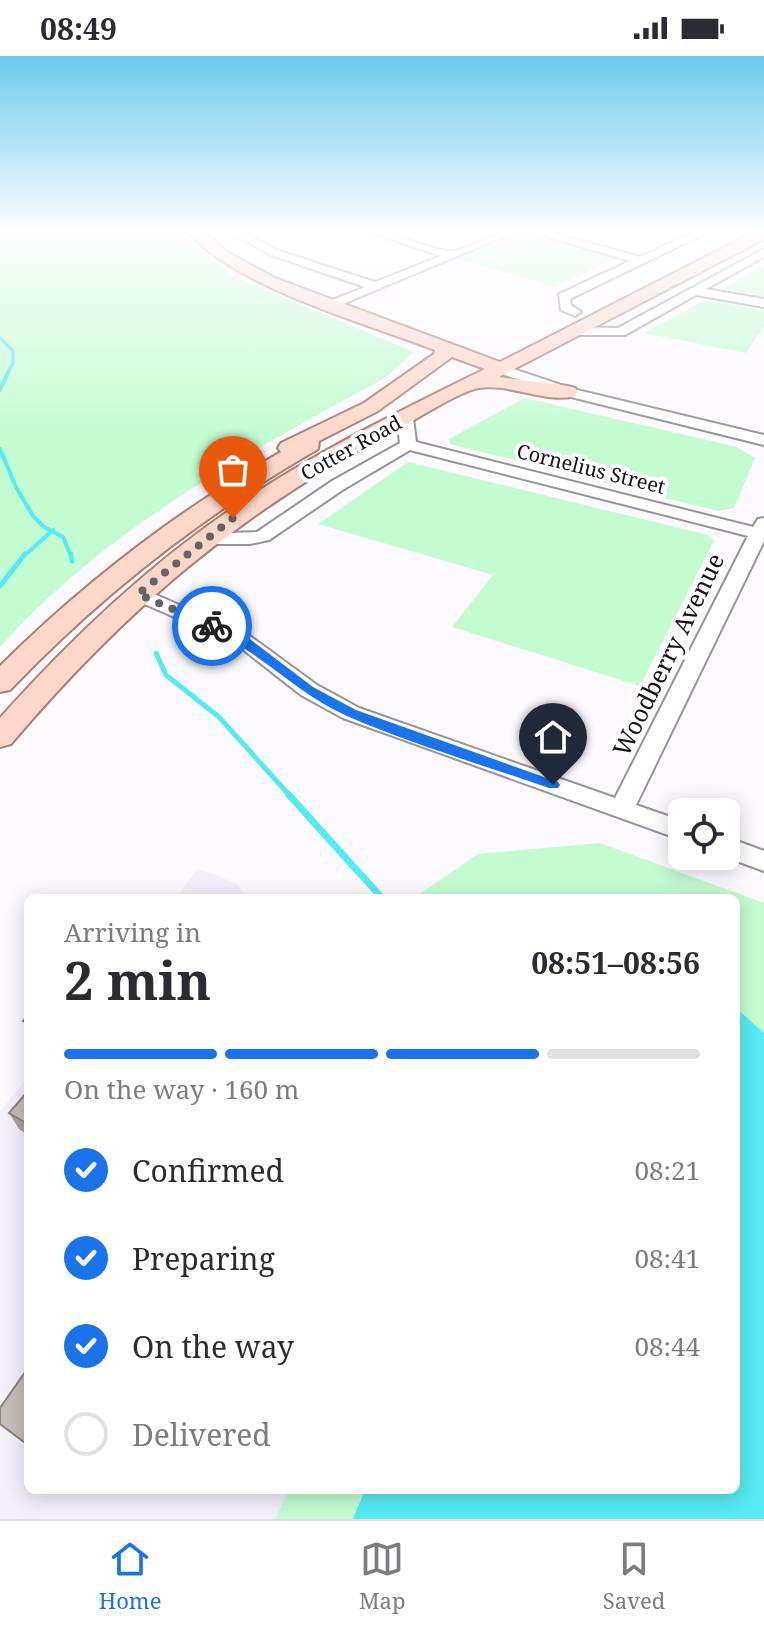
<!DOCTYPE html>
<meta charset="utf-8">
<style>
body{margin:0;font-family:"Noto Serif",serif;background:#f2f2f3;color:#2b2b33;height:100vh;display:flex;flex-direction:column;font-size:30px;white-space:nowrap}
*{box-sizing:border-box;margin:0}
p{font-size:26px;color:#7c7c81}
.icon{flex:none;width:44px;height:44px;fill:none;stroke:currentColor;stroke-width:2;stroke-linecap:round;stroke-linejoin:round}
.map{position:relative;flex:1;overflow:hidden}
.details{position:absolute;left:24px;top:838px;width:716px;height:600px;display:flex;flex-direction:column;background:#fff;border-radius:12px;box-shadow:0 4px 20px #0003}
.details>*{flex:none}
.controls{position:absolute;left:668px;top:742px;display:grid;gap:16px}
.controls a{display:grid;place-items:center;width:72px;height:72px;border-radius:12px;background:#fff;box-shadow:0 4px 20px #0003;font-size:40px}
.pin{position:absolute;display:grid;place-items:center;width:68px;height:68px;color:#fff;margin:-82px -34px;border-radius:50% 50% 50% 0;rotate:-45deg;box-shadow:0 0 8px #0007}
.pin .icon{rotate:45deg}
.courier{position:absolute;display:grid;place-items:center;width:80px;height:80px;margin:-40px;border:6px solid #1a73e8;border-radius:50%;background:#fff;color:#222;box-shadow:0 2px 10px #0007}
.head em{font-style:normal;font-weight:700}
.head div{display:flex;flex-direction:column-reverse}
.head{display:flex;align-items:center;justify-content:space-between;height:136px;padding:0 40px}
h1{font-size:52px;font-weight:700;line-height:60px}
.bar{display:grid;grid-template-columns:repeat(4,1fr);gap:12px 8px;align-content:center;height:96px;padding:0 40px}
.bar i{height:10px;border-radius:6px;background:#e1e1e2}
.bar .current{background:#1a73e8}
.bar p{grid-column:span 4}
ol{padding:0 40px;list-style:none}
li{display:flex;align-items:center;gap:24px;height:88px}
li p{margin-inline-start:auto}
li .icon{padding:8px;border-radius:50%;background:#1a73e8;color:#fff;stroke-width:4}
li:last-child{color:#7c7c81}
li i{width:44px;height:44px;border:4px solid #e1e1e2;border-radius:50%}
.status{display:flex;justify-content:space-between;align-items:center;height:56px;padding:0 40px;background:#fff;direction:ltr}
.status svg{height:22px;fill:currentColor}
.tabs{display:flex;justify-content:space-around;align-items:center;height:112px;border-top:2px solid #e1e1e2;background:#fff;font-size:22px;color:#7c7c81}
.tabs a{display:grid;justify-items:center;gap:4px}
.tabs .current{color:#1a73e8}
.map>svg:first-child{display:block}
</style>
<div class="status"><b>08:49</b><svg viewBox="0 0 49 12"><path d="M0 12V9h3v3zM5 12V6h3v6zM10 12V3h3v9zM15 12V0h3v12zM26 1h20v11H26zM47 4h2v5h-2z"/></svg></div>
<div class="map">
<svg width="764" height="1463" viewBox="0 0 764 1463">
<rect width="100%" height="100%" fill="#fdfaff"/>
<!-- industrial -->
<path fill="#f3effc" d="M198 812 237 828 248 842H176Z
M28 1021V1434H289L275 1463H0V1055Z"/>
<!-- green -->
<path fill="#c3fcd1" d="M0 174H177L233 220 414 296 385 322C248 396 105 473 0 591Z
M520 176 617 202 555 231 455 202Z
M761 211 764 212V241L727 234 725 231Z
M712 245 764 254V270L746 297 644 277 701 246Z
M525 342 737 391 755 402 734 452 718 455 450 388 449 383Z
M408 406 708 479 714 485 640 630 452 571 493 519 318 468Z
M600 787 764 847V1463H275L289 1434H736V842H414L478 798Z"/>
<!-- water -->
<path fill="#56eaf3" d="M736 952 764 977V1463H353L365 1434H736Z"/>
<g fill="none" stroke-linecap="round" stroke-linejoin="round">
<!-- stream-far3 -->
<path stroke="#56eaf3" stroke-width="3" d="M0 282 13 295V307L8 316"/>
<!-- stream-far2 -->
<path stroke="#56eaf3" stroke-width="4" d="M0 334 9 314
M0 393 16 431 33 460 44 471 63 481 71 500
M24 500 53 474"/>
<!-- stream-far1 -->
<path stroke="#56eaf3" stroke-width="5" d="M71 498 72 505
M0 530 25 498
M156 597 166 619 219 661 291 741"/>
<!-- stream -->
<path stroke="#56eaf3" stroke-width="7" d="M289 739 382 842"/>
<defs>
<path id="minor" d="M226 174H239L279 195 375 226 441 200 364 174C394 174 419 191 448 195 465 197 496 174 519 174L331 253 327 252V246L365 231 271 199Z
M525 174H543L640 201 698 174H712L570 243 571 249 581 256 575 260 561 254 559 238 630 205Z
M764 193V201L706 233 764 243V251L696 239 625 279H573L566 275 573 271 618 272Z
M501 309 573 333 764 379V389L563 339 496 316V310Z
M405 357 413 362 416 386 753 471 758 463 764 462V485L636 749 682 765V784L343 662 301 639 236 588 131 542 128 538 138 532 145 534 250 580 317 629 359 652 615 742 748 480 410 394 344 433 269 484 250 488H205L196 483 205 478 257 476 332 425 400 387 397 362Z
M726 781 764 795V815L723 800H726Z"/>
<path id="major" d="M186 174H202L227 196 275 222 500 306 758 174H764V183L499 321 568 330 575 332 578 336 575 340C545 348 510 327 479 332 460 335 417 363 398 373 240 455 125 554 11 688L0 691V662C69 585 144 513 230 454 309 399 398 356 485 313L452 301 378 355 319 385 318 393C203 459 102 538 10 634L0 636V610C84 527 178 454 281 396L278 392 281 387 364 347 434 298 435 294C364 267 234 231 186 174Z"/>
</defs>
<!-- minor casing -->
<use href="#minor" stroke="#97939a" stroke-width="4"/>
<!-- major casing -->
<use href="#major" stroke="#aa8174" stroke-width="4"/>
<!-- minor -->
<use href="#minor" fill="#fff" fill-rule="evenodd"/>
<!-- major -->
<use href="#major" fill="#fcd7ca" fill-rule="evenodd"/>
</g>
<!-- wall -->
<path fill="#a9a39f" d="M28 1035V1079L19 1073 9 1057Z"/>
<!-- building -->
<path fill="#c5beb9" stroke="#8a8582" stroke-width="2" d="M28 959V967L23 965Z
M28 1035V1068L9 1057Z
M28 1312V1389L0 1368V1352Z"/>
<!-- sky -->
<linearGradient id="sky" x2="0" y2="1"><stop stop-color="#6dcaec"/><stop offset="0.46" stop-color="#fefdff"/><stop offset="1" stop-color="#fefdff" stop-opacity="0"/></linearGradient>
<rect width="764" height="379" fill="url(#sky)"/>
<!-- route -->
<path fill="#1a73e8" d="M208 567H216L247 581 313 631 356 654 558 726 560 729 558 732H549C483 709 411 688 347 660 296 637 259 595 208 572Z"/>
<g fill="none" stroke-linecap="round" stroke-linejoin="round">
<!-- done -->
<path stroke="#666367" stroke-width="8" stroke-dasharray="0 14.4" d="M212 570 138 538 233 462"/>
</g>
<g text-anchor="middle" stroke-width="8" stroke-linejoin="round" paint-order="stroke">
<!-- far-street labels -->
<g font-size="20" fill="#141215" stroke="#fff">
<text transform="translate(351 392) rotate(-29)" y="7">Cotter Road</text>
<text transform="translate(591 413) rotate(14)" y="7">Cornelius Street</text>
</g>
<!-- street labels -->
<g font-size="24" fill="#141215" stroke="#fff">
<text transform="translate(669 599) rotate(-64)" y="8">Woodberry Avenue</text>
</g>
</g>
</svg>
<div class="controls">
<a><svg class="icon" aria-label="locate" viewBox="0 0 24 24"><circle cx="12" cy="12" r="6"/><path d="M12 2v4M12 18v4M2 12h4M18 12h4"/></svg></a>
</div>
<div class="pin" style="left:233px;top:462px;background:#ea580c"><svg class="icon" aria-label="bag" viewBox="0 0 24 24"><path d="M5 8h14l-1 12H6zM9 8a3 3 0 0 1 6 0"/></svg></div>
<div class="pin" style="left:553px;top:729px;background:#1f2937"><svg class="icon" aria-label="home" viewBox="0 0 24 24"><path d="M3 11l9-7 9 7M6 9v11h12V9"/></svg></div>
<div class="courier" style="left:212px;top:570px"><svg class="icon" aria-label="bike" viewBox="0 0 24 24"><circle cx="6" cy="16" r="4"/><circle cx="18" cy="16" r="4"/><path d="M6 16l4-8h5l3 8M10 8l3 8H6M13 5h3"/></svg></div>
<section class="details">
<div class="head"><div><h1>2 min</h1><p>Arriving in</p></div><em>08:51–08:56</em></div>
<div class="bar"><i class="current"></i><i class="current"></i><i class="current"></i><i></i><p>On the way · 160 m</p></div>
<ol>
<li><svg class="icon" aria-label="check" viewBox="0 0 24 24"><path d="M5 12l5 5 9-10"/></svg>Confirmed<p>08:21</p></li>
<li><svg class="icon" aria-label="check" viewBox="0 0 24 24"><path d="M5 12l5 5 9-10"/></svg>Preparing<p>08:41</p></li>
<li><svg class="icon" aria-label="check" viewBox="0 0 24 24"><path d="M5 12l5 5 9-10"/></svg>On the way<p>08:44</p></li>
<li><i></i>Delivered</li>
</ol>
</section>
</div>
<nav class="tabs">
<a class="current"><svg class="icon" aria-label="home" viewBox="0 0 24 24"><path d="M3 11l9-7 9 7M6 9v11h12V9"/></svg>Home</a>
<a><svg class="icon" aria-label="map" viewBox="0 0 24 24"><path d="M3 6l6-2 6 2 6-2v14l-6 2-6-2-6 2zM9 4v14M15 6v14"/></svg>Map</a>
<a><svg class="icon" aria-label="saved" viewBox="0 0 24 24"><path d="M7 4h10v16l-5-4-5 4z"/></svg>Saved</a>
</nav>
